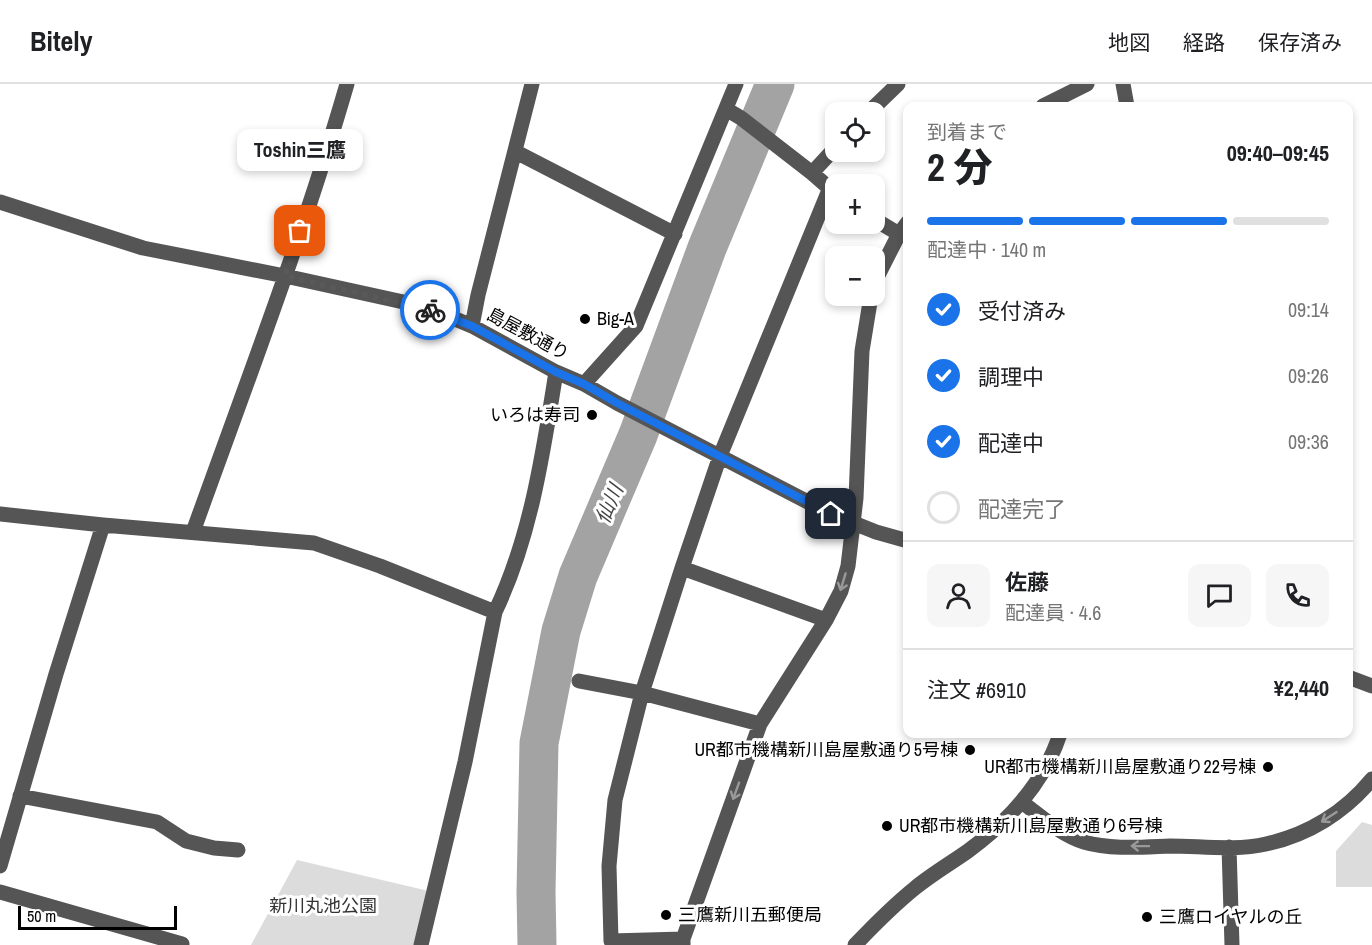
<!DOCTYPE html>
<html lang="ja">
<meta charset="utf-8">
<style>
body{margin:0;font-family:"Archivo Narrow","Noto Sans JP",sans-serif;background:#f6f6f6;color:#202124;height:100vh;display:flex;flex-direction:column;font-size:22px;white-space:nowrap}
*{box-sizing:border-box;margin:0}
p{font-size:20px;color:#757577}
.icon{flex:none;width:33px;height:33px;fill:none;stroke:currentColor;stroke-width:2;stroke-linecap:round;stroke-linejoin:round}
.map{position:relative;flex:1;overflow:hidden}
.panel{position:absolute;left:903px;top:18px;width:450px;height:636px;display:flex;flex-direction:column;background:#fff;border-radius:12px;box-shadow:0 3px 9px #0003}
.panel>*{flex:none}
.buttons{position:absolute;left:825px;top:18px;display:grid;gap:12px}
.buttons a{display:grid;place-items:center;width:60px;height:60px;border-radius:12px;background:#fff;box-shadow:0 3px 9px #0003;font-size:30px}
.scale{position:absolute;left:18px;bottom:15px;width:159px;box-sizing:border-box;padding-left:6px;border:3px solid #000;border-top:0;font-size:16px;line-height:21px;white-space:nowrap;color:#000;-webkit-text-stroke:4px #fff;paint-order:stroke}
.pin{position:absolute;display:grid;place-items:center;width:51px;height:51px;color:#fff;margin:-26px;border-radius:12px;box-shadow:0 3px 9px #0006}
.courier{position:absolute;display:grid;place-items:center;width:60px;height:60px;margin:-30px;border:4px solid #1a73e8;border-radius:50%;background:#fff;color:#222;box-shadow:0 2px 8px #0007}
.bubble{position:absolute;height:42px;border-radius:12px;background:#fff;box-shadow:0 3px 9px #0003;font-size:20px;font-weight:800;line-height:42px;text-align:center}
.headline em{font-style:normal;font-weight:800}
.headline div{display:flex;flex-direction:column-reverse}
.headline{display:flex;align-items:center;justify-content:space-between;height:102px;padding:0 24px}
h1{font-size:39px;font-weight:800;line-height:45px}
.bar{display:grid;grid-template-columns:repeat(4,1fr);gap:9px 6px;align-content:center;height:72px;padding:0 24px}
.bar i{height:8px;border-radius:4px;background:#e0e0e0}
.bar .current{background:#1a73e8}
.bar p{grid-column:span 4}
.line{display:flex;align-items:center;gap:15px;padding:0 24px;border-top:2px solid #e0e0e0}
.line div{flex:1}
.round{display:grid;place-items:center;flex:none;width:63px;height:63px;border-radius:12px;background:#f6f6f6}
ol{padding:0 24px;list-style:none}
li{display:flex;align-items:center;gap:18px;height:66px}
li p{margin-inline-start:auto}
li .icon{padding:6px;border-radius:50%;background:#1a73e8;color:#fff;stroke-width:4}
li:last-child{color:#757577}
li i{width:33px;height:33px;border:3px solid #e0e0e0;border-radius:50%}
header{display:flex;align-items:center;gap:36px;box-sizing:border-box;height:84px;padding:0 30px;background:#fff;border-bottom:2px solid #e0e0e0}
header strong{font-size:28px}
nav{display:flex;gap:33px;margin-inline-start:auto;font-size:21px}
.map>svg:first-child{display:block}
</style>
<header>
<strong>Bitely</strong>
<nav><a>地図</a><a>経路</a><a>保存済み</a></nav>
</header>
<div class="map">
<svg width="1372" height="861" viewBox="0 0 1372 861">
<rect width="100%" height="100%" fill="#fff"/>
<!-- green -->
<path fill="#dcdcdc" d="M1362 738 1372 741V803H1336V767Z
M297 776 433 808 421 861H251Z"/>
<g fill="none" stroke-linecap="round" stroke-linejoin="round">
<!-- river -->
<path stroke="#a3a3a3" stroke-width="39" d="M537 861 536 808 539 659 561 547 578 492 638 351 707 164 775 0"/>
<!-- minor -->
<path stroke="#555" stroke-width="15" d="M1123 0 1127 22
M1043 22 1087 0
M726 25 741 34 812 89 836 110
M869 28 898 0
M516 68 675 150
M812 89 836 63
M0 118 143 164 285 192 408 219 441 229 472 242 556 288 584 300 617 319 831 430 876 448 908 457
M874 135 899 150
M874 199 899 150 908 138
M472 242 478 211 532 0
M584 300 636 242 736 0
M0 430 103 441 314 459 380 482 495 528
M193 448C246 300 303 152 347 0
M682 484 826 536
M1348 593 1372 602
M579 597 642 609 760 640
M20 712 157 738 186 757 214 764 238 766
M1023 719C1042 733 1061 751 1084 758 1111 766 1143 763 1170 762 1201 762 1235 767 1266 760 1308 751 1345 728 1372 695
M1229 763 1232 861
M0 782 56 590 103 441
M0 808 182 860
M683 855 611 857 609 782 615 716 642 609 682 484 720 372 829 106
M421 861 465 678 495 528C531 453 543 369 556 288
M683 861V855L760 640 826 536 841 507 848 482 856 414 862 267 871 212
M855 861C874 841 894 821 915 804 932 790 951 779 968 767 1010 736 1044 699 1060 650"/>
</g>
<!-- one-way arrows -->
<defs><path id="oneway-shaft" d="M-6 0H5M1.5-3L5.5 0L1.5 3" fill="none" stroke-width="1.6" stroke-linecap="round" stroke-linejoin="round" transform="scale(1.5)"/></defs>
<g stroke="#999">
<use href="#oneway-shaft" transform="translate(843 498) rotate(107)"/>
<use href="#oneway-shaft" transform="translate(736 707) rotate(110)"/>
<use href="#oneway-shaft" transform="translate(1329 733) rotate(147)"/>
<use href="#oneway-shaft" transform="translate(1140 762) rotate(-179)"/>
</g>
<g fill="none" stroke-linecap="round" stroke-linejoin="round">
<!-- done -->
<path stroke="#595959" stroke-width="6" stroke-dasharray="0 10.8" d="M300 147 285 192 430 226"/>
<!-- route -->
<path stroke="#1a73e8" stroke-width="8" d="M430 226 472 242 556 288 584 300 617 319 831 430"/>
</g>
<!-- markers -->
<g fill="#000" stroke="#fff" stroke-width="2">
<circle cx="585" cy="235" r="6"/>
<circle cx="592" cy="331" r="6"/>
<circle cx="970" cy="666" r="6"/>
<circle cx="1268" cy="683" r="6"/>
<circle cx="887" cy="742" r="6"/>
<circle cx="666" cy="831" r="6"/>
<circle cx="1147" cy="833" r="6"/>
</g>
<g text-anchor="middle" stroke-width="6" stroke-linejoin="round" paint-order="stroke">
<!-- poi labels -->
<g font-size="18" fill="#000" stroke="#fff" text-anchor="start">
<text x="597" y="241">Big-A</text>
<text x="580" y="337" text-anchor="end">いろは寿司</text>
<text x="958" y="672" text-anchor="end">UR都市機構新川島屋敷通り5号棟</text>
<text x="1256" y="689" text-anchor="end">UR都市機構新川島屋敷通り22号棟</text>
<text x="899" y="748">UR都市機構新川島屋敷通り6号棟</text>
<text x="678" y="837">三鷹新川五郵便局</text>
<text x="1159" y="839">三鷹ロイヤルの丘</text>
</g>
<!-- street labels -->
<g font-size="18" fill="#000" stroke="#fff">
<text transform="translate(528 250) rotate(28)" y="6">島屋敷通り</text>
</g>
<!-- park labels -->
<g font-size="18" fill="#333" stroke="#fff">
<text x="323" y="828">新川丸池公園</text>
</g>
<!-- water labels -->
<g font-size="20" font-style="italic" fill="#444" stroke="#fff">
<text transform="translate(609 420) rotate(-67)" y="7">仙川</text>
</g>
</g>
</svg>
<div class="buttons">
<a><svg class="icon" aria-label="locate" viewBox="0 0 24 24"><circle cx="12" cy="12" r="6"/><path d="M12 2v4M12 18v4M2 12h4M18 12h4"/></svg></a>
<a>+</a>
<a>−</a>
</div>
<div class="scale">50 m</div>
<div class="pin" style="left:300px;top:147px;background:#ea580c"><svg class="icon" aria-label="bag" viewBox="0 0 24 24"><path d="M5 8h14l-1 12H6zM9 8a3 3 0 0 1 6 0"/></svg></div>
<div class="pin" style="left:831px;top:430px;background:#1f2937"><svg class="icon" aria-label="home" viewBox="0 0 24 24"><path d="M3 11l9-7 9 7M6 9v11h12V9"/></svg></div>
<div class="courier" style="left:430px;top:226px"><svg class="icon" aria-label="bike" viewBox="0 0 24 24"><circle cx="6" cy="16" r="4"/><circle cx="18" cy="16" r="4"/><path d="M6 16l4-8h5l3 8M10 8l3 8H6M13 5h3"/></svg></div>
<div class="bubble" style="left:237px;top:45px;width:126px">Toshin三鷹</div>
<section class="panel">
<div class="headline"><div><h1>2 分</h1><p>到着まで</p></div><em>09:40–09:45</em></div>
<div class="bar"><i class="current"></i><i class="current"></i><i class="current"></i><i></i><p>配達中 · 140 m</p></div>
<ol>
<li><svg class="icon" aria-label="check" viewBox="0 0 24 24"><path d="M5 12l5 5 9-10"/></svg>受付済み<p>09:14</p></li>
<li><svg class="icon" aria-label="check" viewBox="0 0 24 24"><path d="M5 12l5 5 9-10"/></svg>調理中<p>09:26</p></li>
<li><svg class="icon" aria-label="check" viewBox="0 0 24 24"><path d="M5 12l5 5 9-10"/></svg>配達中<p>09:36</p></li>
<li><i></i>配達完了</li>
</ol>
<div class="line" style="height:108px"><a class="round"><svg class="icon" aria-label="person" viewBox="0 0 24 24"><circle cx="12" cy="8" r="4"/><path d="M4 21q1-7 8-7t8 7"/></svg></a><div><b>佐藤</b><p>配達員 · 4.6</p></div><a class="round"><svg class="icon" aria-label="chat" viewBox="0 0 24 24"><path d="M4 5h16v11H9l-5 4z"/></svg></a><a class="round"><svg class="icon" aria-label="phone" viewBox="0 0 24 24"><path d="M5 4h4l2 5-3 2q2 4 5 5l2-3 5 2v4C11 20 4 13 5 4z"/></svg></a></div>
<div class="line" style="height:78px"><div>注文 #6910</div><b>¥2,440</b></div>
</section>
</div>
